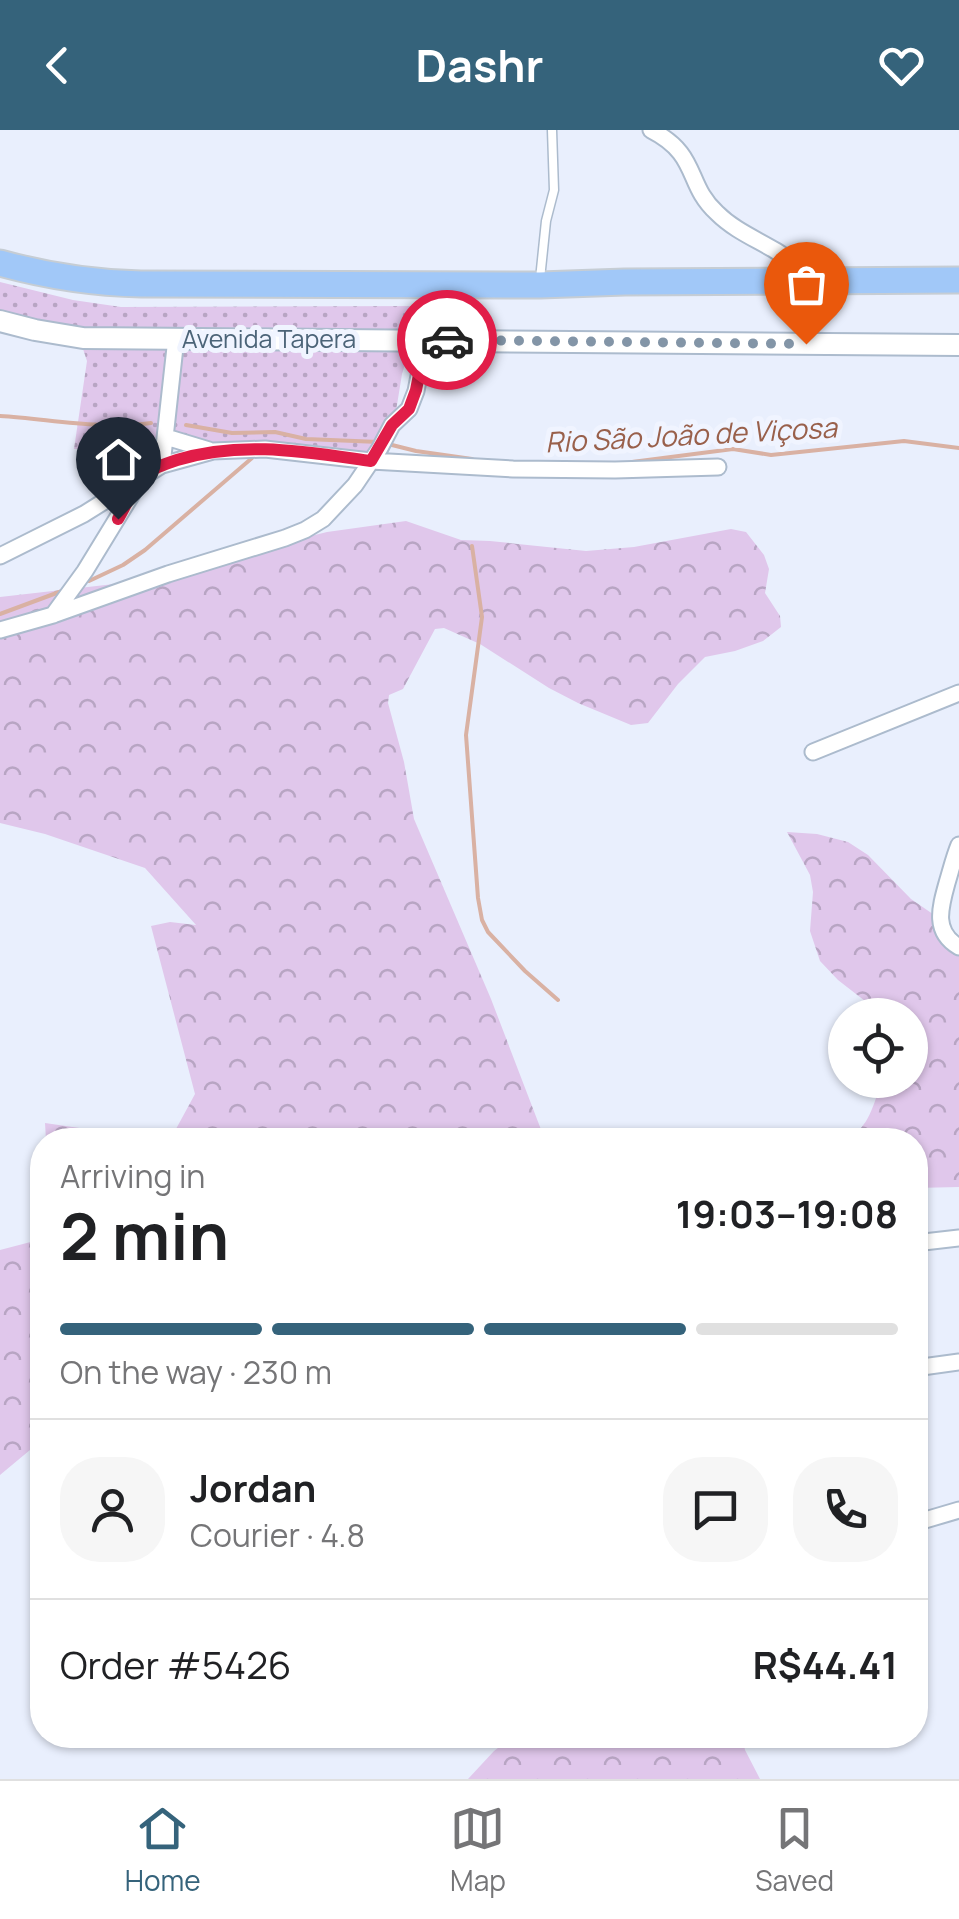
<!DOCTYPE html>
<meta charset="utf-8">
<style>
body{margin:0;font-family:Manrope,sans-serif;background:#f6f6f6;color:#202124;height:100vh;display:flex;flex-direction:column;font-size:38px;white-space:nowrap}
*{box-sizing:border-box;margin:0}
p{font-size:32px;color:#757577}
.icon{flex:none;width:55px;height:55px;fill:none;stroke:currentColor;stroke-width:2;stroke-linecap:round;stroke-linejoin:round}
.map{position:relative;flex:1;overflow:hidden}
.side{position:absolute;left:30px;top:998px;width:898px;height:620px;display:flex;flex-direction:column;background:#fff;border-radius:40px;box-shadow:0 2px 8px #0004}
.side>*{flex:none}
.tools{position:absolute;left:828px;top:868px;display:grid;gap:20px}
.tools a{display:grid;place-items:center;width:100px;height:100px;border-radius:50%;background:#fff;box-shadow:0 2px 8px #0004;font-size:50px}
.pin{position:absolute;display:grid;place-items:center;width:85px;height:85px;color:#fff;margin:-102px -42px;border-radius:50% 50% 50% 0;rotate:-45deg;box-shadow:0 0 10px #0007}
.pin .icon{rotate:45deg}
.courier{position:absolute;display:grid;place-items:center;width:100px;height:100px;margin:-50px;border:8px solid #e11d48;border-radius:50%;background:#fff;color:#222;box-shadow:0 2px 12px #0007}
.head em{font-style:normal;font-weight:700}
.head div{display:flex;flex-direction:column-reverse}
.head{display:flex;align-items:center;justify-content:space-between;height:170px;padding:0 30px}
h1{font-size:65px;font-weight:700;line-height:75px}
.bar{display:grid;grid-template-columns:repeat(4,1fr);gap:15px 10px;align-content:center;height:120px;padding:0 30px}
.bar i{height:12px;border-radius:8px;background:#e0e0e0}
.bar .on{background:#35637b}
.bar p{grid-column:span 4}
.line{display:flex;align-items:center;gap:25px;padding:0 30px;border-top:2px solid #e0e0e0}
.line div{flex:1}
.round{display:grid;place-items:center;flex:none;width:105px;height:105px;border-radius:40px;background:#f6f6f6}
header{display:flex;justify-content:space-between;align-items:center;height:130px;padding:0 30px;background:#35637b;color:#fff;font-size:45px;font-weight:700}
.tabs{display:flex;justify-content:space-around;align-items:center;height:140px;border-top:2px solid #e0e0e0;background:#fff;font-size:28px;color:#757577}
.tabs a{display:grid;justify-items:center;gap:5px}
.tabs .on{color:#35637b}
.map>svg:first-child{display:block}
</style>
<header><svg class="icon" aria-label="back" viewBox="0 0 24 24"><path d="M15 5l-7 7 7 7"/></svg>Dashr<svg class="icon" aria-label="heart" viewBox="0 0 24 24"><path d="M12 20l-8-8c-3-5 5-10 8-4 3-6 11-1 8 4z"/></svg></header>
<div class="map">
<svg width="959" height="1649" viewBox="0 0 959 1649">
<defs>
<pattern id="grass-dots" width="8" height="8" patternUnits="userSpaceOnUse" patternTransform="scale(2.5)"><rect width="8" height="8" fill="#e0c7eb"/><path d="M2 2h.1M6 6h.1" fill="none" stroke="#b8a5c3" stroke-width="1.8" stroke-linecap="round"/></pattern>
<pattern id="forest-crowns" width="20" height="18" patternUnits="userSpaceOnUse" patternTransform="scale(2.5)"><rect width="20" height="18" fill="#e0c7eb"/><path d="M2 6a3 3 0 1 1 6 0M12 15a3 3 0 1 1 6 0" fill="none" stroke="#b8a5c3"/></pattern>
</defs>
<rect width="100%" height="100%" fill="#e9effd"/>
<!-- grass -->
<path fill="url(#grass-dots)" d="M0 152 73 170 121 177 432 176 415 202 402 244 390 318 385 324 258 322 241 311 198 315 74 319 87 231 80 210 0 188Z"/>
<!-- forest -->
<path fill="url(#forest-crowns)" d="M406 391 461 410 490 411 586 421 634 417 731 399 746 402 764 425 769 439 765 463 780 486 781 497 763 511 735 521 705 527 678 554 648 593 631 595 578 573 549 558 480 514 444 498 435 499 403 559 389 565 388 573 404 632 414 689 491 869 545 1010H170L195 964 151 796 170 792 196 795 145 738 45 704 0 693V467L123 453 327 402Z
M787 702 817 704 848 712 868 725 911 769 943 791 959 810V1057L915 1058V1010H845C871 997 872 975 883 950H910V885H883L838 850 820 831 810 801 813 762 810 745Z
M45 993 162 1010H46Z
M42 1109V1310L0 1345V1120Z
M515 1605H742L745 1620 760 1649H468L494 1621Z"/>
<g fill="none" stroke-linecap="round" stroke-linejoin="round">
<!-- stream -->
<path stroke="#d9b1a3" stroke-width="4" d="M0 286C50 289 100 300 151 293
M186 295 232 303 275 302 306 309 379 312
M388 314 416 321 472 329
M632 332 733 319 771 325 904 311 959 318
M472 416 482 487 466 605 478 768 482 790 488 802 525 841 558 870
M89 451 123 435 145 420 252 328
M0 484 62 461"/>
<defs>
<path id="service" d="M540 149 546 91 554 60 552 0"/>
<path id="minor" d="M651 0C700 25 685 54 717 83 734 100 756 109 776 121 789 129 801 139 814 148
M166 307 209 320
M162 335 176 208
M0 426 84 384 162 335 213 321 265 319 371 331 513 339 615 340 718 337
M53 485 85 441 140 351
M0 500 53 485 168 444 285 408 305 400 323 389 355 355 380 318 392 295 409 279 416 261 426 210
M813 622 959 563
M959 715C954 727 951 740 947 753 940 778 933 802 959 817
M915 1113 959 1108
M915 1238 959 1232
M915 1393 959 1380"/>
<path id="tertiary" d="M0 191 35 200 83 208 959 215"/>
<path id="trunk" d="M0 133C47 146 92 153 141 154L540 155 625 152 959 150"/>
</defs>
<!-- service casing -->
<use href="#service" stroke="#acbbcd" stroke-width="11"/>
<!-- minor casing -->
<use href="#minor" stroke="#acbbcd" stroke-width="19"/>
<!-- tertiary casing -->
<use href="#tertiary" stroke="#acbbcd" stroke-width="24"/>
<!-- trunk casing -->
<use href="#trunk" stroke="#c6cdd4" stroke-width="29"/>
<!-- service -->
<use href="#service" stroke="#fff" stroke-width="8"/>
<!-- minor -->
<use href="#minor" stroke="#fff" stroke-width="15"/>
<!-- tertiary -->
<use href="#tertiary" stroke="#fff" stroke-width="20"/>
<!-- trunk -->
<use href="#trunk" stroke="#a1c8f8" stroke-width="25"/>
</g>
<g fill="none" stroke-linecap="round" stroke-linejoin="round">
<!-- done -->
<path stroke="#8395a7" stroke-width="10" stroke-dasharray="0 18" d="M447 210 806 214"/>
<!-- route -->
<path stroke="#e11d48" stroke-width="12" d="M118 389C126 376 132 359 142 348 150 339 165 334 177 330 241 310 306 322 371 331L392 295 409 279 416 260 426 210H447"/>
</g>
<g text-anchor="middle" stroke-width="10" stroke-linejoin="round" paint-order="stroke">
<!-- street labels -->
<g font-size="25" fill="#4c6478" stroke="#f0f4ff">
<text x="269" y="218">Avenida Tapera</text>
</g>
<!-- water labels -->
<g font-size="28" font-style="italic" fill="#99604b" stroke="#f0f4ff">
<text transform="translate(691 305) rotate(-3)" y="10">Rio São João de Viçosa</text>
</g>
</g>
</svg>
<div class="tools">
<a><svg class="icon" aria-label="locate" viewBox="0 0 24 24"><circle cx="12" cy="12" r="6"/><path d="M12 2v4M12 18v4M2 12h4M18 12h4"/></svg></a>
</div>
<div class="pin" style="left:806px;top:214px;background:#ea580c"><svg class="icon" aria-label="bag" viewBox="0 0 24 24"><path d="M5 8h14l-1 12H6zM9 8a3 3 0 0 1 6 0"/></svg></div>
<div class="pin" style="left:118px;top:389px;background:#1f2937"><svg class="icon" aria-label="home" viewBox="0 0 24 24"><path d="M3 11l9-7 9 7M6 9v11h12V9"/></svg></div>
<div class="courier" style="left:447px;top:210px"><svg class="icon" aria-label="car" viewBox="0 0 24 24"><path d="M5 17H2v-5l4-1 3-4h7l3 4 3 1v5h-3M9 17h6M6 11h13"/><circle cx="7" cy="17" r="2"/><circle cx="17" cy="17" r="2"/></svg></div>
<section class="side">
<div class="head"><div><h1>2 min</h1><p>Arriving in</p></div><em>19:03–19:08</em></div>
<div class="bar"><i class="on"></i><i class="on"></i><i class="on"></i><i></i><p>On the way · 230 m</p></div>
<div class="line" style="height:180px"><a class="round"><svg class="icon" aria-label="person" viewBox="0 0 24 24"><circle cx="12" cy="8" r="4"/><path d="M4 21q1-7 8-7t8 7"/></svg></a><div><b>Jordan</b><p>Courier · 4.8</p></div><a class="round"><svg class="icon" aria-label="chat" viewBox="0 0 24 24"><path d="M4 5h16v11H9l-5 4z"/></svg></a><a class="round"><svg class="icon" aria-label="phone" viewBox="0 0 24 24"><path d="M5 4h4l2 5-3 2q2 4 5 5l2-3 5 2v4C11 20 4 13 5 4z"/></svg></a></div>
<div class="line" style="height:130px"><div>Order #5426</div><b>R$44.41</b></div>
</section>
</div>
<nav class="tabs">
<a class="on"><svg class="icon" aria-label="home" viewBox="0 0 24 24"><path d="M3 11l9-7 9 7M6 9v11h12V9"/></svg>Home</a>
<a><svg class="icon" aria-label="map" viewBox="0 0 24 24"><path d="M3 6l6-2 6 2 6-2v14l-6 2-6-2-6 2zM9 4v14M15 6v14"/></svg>Map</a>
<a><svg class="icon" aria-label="saved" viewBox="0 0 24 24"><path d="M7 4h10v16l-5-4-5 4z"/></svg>Saved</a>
</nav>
